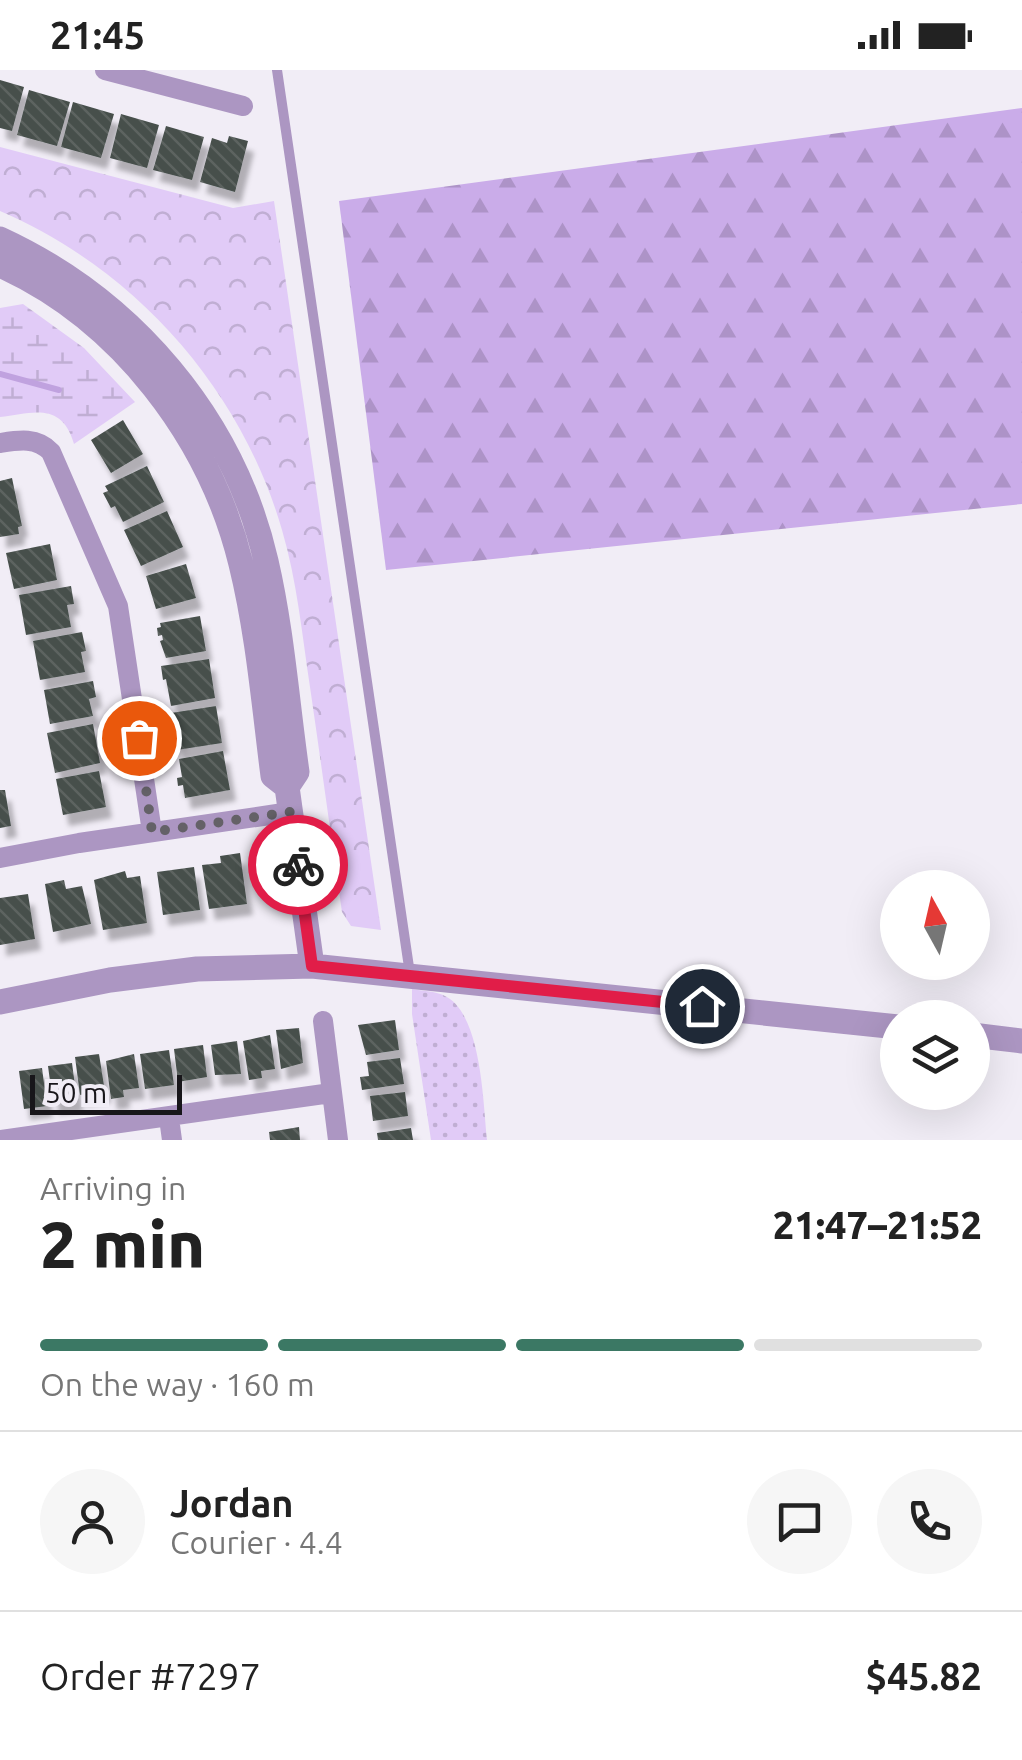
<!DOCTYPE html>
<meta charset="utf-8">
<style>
body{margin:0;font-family:Ubuntu,sans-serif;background:#f6f6f6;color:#222;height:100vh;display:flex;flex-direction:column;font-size:38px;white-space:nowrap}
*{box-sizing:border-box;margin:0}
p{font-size:32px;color:#767676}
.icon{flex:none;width:55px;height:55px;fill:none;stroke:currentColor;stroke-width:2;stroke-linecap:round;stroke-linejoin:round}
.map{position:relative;height:1070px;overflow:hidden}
.details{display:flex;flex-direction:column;background:#fff;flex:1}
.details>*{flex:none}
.needle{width:65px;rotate:352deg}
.fabs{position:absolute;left:880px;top:800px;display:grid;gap:20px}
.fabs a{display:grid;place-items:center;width:110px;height:110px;border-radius:50%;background:#fff;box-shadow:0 10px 40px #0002;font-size:50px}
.scale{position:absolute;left:30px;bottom:25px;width:152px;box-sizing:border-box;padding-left:10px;border:5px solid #18161a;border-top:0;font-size:28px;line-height:35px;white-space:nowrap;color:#18161a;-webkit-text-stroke:8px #f1edf6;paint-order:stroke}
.pin{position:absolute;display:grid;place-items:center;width:85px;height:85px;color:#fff;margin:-42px;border:5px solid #fff;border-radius:50%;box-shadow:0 2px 10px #0007}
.courier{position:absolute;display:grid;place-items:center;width:100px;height:100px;margin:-50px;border:8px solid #e11d48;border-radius:50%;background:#fff;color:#222;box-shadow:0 2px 12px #0007}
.head em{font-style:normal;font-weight:800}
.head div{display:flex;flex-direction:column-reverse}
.head{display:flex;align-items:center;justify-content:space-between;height:170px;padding:0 40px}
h1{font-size:65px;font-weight:800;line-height:75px}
.bar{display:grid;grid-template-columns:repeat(4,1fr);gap:15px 10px;align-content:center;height:120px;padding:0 40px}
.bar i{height:12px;border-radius:8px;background:#e0e0e0}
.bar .selected{background:#3b7864}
.bar p{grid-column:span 4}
.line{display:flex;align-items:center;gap:25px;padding:0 40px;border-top:2px solid #e0e0e0}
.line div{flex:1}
.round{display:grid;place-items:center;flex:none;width:105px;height:105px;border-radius:52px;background:#f6f6f6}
.status{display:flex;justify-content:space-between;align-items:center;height:70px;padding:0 50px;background:#fff;direction:ltr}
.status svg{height:28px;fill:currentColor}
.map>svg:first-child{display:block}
</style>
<div class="status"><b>21:45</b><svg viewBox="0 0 49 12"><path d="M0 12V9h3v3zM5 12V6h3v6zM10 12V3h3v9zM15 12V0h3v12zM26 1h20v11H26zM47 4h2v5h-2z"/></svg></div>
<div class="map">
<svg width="1022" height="1070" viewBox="0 0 1022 1070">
<defs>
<pattern id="grass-dots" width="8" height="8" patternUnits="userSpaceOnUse" patternTransform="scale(2.5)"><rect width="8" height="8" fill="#e1cbf7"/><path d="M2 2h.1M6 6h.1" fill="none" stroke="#c0aed3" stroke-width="1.8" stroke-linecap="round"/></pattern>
<pattern id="forest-firs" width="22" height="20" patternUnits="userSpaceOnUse" patternTransform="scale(2.5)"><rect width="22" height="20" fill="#caace9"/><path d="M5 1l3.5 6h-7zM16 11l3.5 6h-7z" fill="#ad93c7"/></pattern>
<pattern id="wetland-marsh" width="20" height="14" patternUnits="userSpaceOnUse" patternTransform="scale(2.5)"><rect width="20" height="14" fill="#e1cbf7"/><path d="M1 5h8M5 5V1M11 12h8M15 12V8" fill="none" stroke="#c0aed3"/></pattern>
<pattern id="park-crowns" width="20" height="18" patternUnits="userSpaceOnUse" patternTransform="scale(2.5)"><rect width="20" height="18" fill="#e1cbf7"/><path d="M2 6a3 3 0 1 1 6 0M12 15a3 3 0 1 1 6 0" fill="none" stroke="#c0aed3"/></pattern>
<pattern id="building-back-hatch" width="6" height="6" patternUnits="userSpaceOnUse" patternTransform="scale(2.5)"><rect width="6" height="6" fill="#464f4b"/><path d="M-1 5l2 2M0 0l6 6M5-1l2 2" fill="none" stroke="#5d6461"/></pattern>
<filter id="shadow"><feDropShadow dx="6" dy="11" stdDeviation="2.5" flood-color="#0004"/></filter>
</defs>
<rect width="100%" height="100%" fill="#f1edf6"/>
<!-- grass -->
<path fill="url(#grass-dots)" d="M412 919C422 921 434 921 443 925 482 941 483 1034 487 1070H431L412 944Z"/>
<!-- forest -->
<path fill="url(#forest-firs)" d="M1022 38V434L386 500 339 131Z"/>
<!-- wetland -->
<path fill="url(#wetland-marsh)" d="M23 234 84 278 135 332 74 374C62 331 32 343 0 347V238Z"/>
<!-- park -->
<path fill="url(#park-crowns)" d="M0 77 233 138 274 131 381 860 351 856 342 842C331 767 321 692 310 617 302 564 297 511 282 460 241 318 135 199 0 141Z"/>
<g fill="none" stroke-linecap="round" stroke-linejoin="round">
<!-- stream -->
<path stroke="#c0a2df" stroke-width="6" d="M0 304 59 320"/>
</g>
<!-- building -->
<path fill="url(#building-back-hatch)" filter="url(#shadow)" d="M0 10 24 17 12 61 0 58Z
M29 20 70 32 57 76 17 65Z
M73 32 114 44 101 88 61 77Z
M121 44 159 55 147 98 110 88Z
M166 56 204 67 192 110 153 100Z
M229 66 248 71 235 122 200 112 212 68 227 73Z
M123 350 143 384 111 403 91 370Z
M147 396 164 432 123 452 115 436 111 438 103 423 108 421 105 416Z
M12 408 22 456 18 457 19 464 0 467V411Z
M167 441 183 477 141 496 124 460Z
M50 474 57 510 14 519 6 483Z
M186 494 196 528 156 539 146 506Z
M71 516 74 534 67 535 71 557 26 565 19 525Z
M200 546 206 581 166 588 160 571 163 570 162 565 158 566 157 558 161 557 160 553Z
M82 562 86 581 81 582 85 602 40 610 33 571Z
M209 589 215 628 171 636 166 609 163 610 161 596Z
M93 611 96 627 89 629 93 646 50 654 44 620Z
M216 636 222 673 177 680 171 643Z
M93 654 100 693 55 703 47 663Z
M223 681 230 720 185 728 183 715 178 716 177 708 182 707 179 689Z
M99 701 106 737 63 745 56 709Z
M0 720H5L11 756 0 758Z
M240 783 247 834 209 839 202 795 221 793 220 786Z
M194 797 200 840 163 845 157 802Z
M125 801 127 808 140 806 147 853 103 860 94 810Z
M64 810 66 819 82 816 91 854 53 862 45 814Z
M28 824 35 869 0 875V828Z
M395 950 399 980 366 985 358 955Z
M299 958 303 993 281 999 276 960Z
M270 965 275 999 261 1001 262 1008 249 1010 243 971Z
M237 971 241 1004 215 1005 211 975Z
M203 975 207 1007 178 1012 174 979Z
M169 980 174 1015 145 1019 140 984Z
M99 984 105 1022 80 1025 75 987Z
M134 984 139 1018 123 1020 124 1027 111 1029 106 991Z
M400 988 404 1014 362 1020 360 1007 369 1006 367 992Z
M72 993 77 1031 53 1034 48 996Z
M42 998 47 1036 24 1039 19 1001Z
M405 1022 408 1046 373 1051 370 1026Z
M299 1057 300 1070H270L269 1062Z
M411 1058 413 1070H378L377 1063Z"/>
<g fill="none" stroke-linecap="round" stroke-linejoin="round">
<!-- service -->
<path stroke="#ac96c2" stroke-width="10" d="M277 0 410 904"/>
<!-- minor -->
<path stroke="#ac96c2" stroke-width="20" d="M105 0 243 36
M0 373C19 370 37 367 51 382L118 536 152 762
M0 788 79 773 290 742
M323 951 338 1070
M169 1048 172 1070
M1 1070 331 1023"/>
<!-- tertiary -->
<path stroke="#ac96c2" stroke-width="25" d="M0 169C132 230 233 348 266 491 282 560 287 632 297 702L287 717 312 896
M0 195C120 249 210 367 241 494 258 563 264 636 273 706L287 717
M0 932 110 910 197 899 312 896 898 957
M972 965 1022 971"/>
</g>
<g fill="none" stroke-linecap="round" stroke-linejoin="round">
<!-- done -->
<path stroke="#646167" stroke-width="10" stroke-dasharray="0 18" d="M139 668 152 762 290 742 298 795"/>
<!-- route -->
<path stroke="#e11d48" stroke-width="12" d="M298 795 312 896 702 936"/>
</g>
</svg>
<div class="fabs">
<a><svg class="needle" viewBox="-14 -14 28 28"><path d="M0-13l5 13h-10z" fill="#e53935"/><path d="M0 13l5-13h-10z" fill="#767676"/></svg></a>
<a><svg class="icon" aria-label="layers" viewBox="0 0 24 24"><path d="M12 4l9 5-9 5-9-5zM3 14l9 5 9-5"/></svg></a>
</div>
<div class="scale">50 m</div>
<div class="pin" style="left:139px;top:668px;background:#ea580c"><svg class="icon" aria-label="bag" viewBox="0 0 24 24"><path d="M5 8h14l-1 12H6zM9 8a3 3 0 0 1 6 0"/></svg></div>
<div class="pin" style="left:702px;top:936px;background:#1f2937"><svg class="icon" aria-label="home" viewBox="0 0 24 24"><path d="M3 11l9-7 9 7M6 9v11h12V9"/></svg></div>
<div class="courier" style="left:298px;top:795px"><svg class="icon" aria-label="bike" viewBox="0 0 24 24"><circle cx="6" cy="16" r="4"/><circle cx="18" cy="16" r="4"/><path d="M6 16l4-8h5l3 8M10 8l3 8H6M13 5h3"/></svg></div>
</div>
<section class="details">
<div class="head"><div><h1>2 min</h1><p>Arriving in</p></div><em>21:47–21:52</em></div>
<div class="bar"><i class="selected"></i><i class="selected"></i><i class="selected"></i><i></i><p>On the way · 160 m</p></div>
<div class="line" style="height:180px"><a class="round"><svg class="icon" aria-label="person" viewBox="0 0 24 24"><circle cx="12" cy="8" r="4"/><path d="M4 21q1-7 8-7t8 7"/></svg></a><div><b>Jordan</b><p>Courier · 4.4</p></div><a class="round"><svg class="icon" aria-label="chat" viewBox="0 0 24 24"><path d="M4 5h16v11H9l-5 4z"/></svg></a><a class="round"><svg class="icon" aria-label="phone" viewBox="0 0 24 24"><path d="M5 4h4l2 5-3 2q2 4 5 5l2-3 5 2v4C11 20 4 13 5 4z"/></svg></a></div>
<div class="line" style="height:130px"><div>Order #7297</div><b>$45.82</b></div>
</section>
